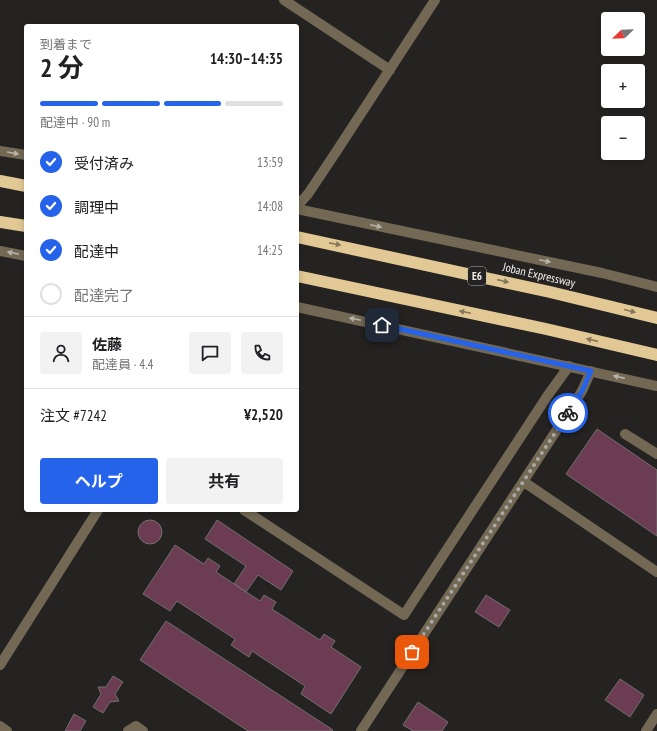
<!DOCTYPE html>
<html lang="ja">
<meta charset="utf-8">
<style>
body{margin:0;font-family:"PT Sans Narrow","Noto Sans JP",sans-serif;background:#f2f2f2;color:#202124;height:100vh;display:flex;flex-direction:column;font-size:15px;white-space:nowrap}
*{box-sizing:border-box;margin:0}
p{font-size:13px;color:#757577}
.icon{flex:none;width:22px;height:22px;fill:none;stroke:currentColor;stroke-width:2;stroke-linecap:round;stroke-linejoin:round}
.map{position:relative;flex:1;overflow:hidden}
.side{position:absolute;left:24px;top:24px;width:275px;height:488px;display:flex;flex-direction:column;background:#fff;border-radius:4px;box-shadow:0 2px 6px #0003}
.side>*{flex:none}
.needle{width:26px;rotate:247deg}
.buttons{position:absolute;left:601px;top:12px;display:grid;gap:8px}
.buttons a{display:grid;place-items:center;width:44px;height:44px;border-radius:4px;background:#fff;box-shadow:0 2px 6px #0003;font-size:20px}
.pin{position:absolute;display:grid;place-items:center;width:34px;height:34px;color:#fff;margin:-17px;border-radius:8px;box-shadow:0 2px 6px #0006}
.courier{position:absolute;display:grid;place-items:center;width:40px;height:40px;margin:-20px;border:3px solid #2563eb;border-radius:50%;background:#fff;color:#222;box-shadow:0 1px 5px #0007}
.headline em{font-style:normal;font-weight:700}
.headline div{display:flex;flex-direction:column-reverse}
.headline{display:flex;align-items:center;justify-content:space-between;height:68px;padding:0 16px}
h1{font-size:26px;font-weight:700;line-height:30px}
.bar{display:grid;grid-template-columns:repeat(4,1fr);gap:6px 4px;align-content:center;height:48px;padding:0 16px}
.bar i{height:5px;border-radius:3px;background:#e0e0e0}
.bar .selected{background:#2563eb}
.bar p{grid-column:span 4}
.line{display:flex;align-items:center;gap:10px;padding:0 16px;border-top:1px solid #e0e0e0}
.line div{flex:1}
.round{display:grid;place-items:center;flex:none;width:42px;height:42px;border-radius:4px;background:#f2f2f2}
ol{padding:0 16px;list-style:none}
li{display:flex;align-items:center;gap:12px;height:44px}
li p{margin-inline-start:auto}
li .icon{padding:4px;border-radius:50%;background:#2563eb;color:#fff;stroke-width:4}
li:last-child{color:#757577}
li i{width:22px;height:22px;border:2px solid #e0e0e0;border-radius:50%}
.button{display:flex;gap:8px;margin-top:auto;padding:8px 16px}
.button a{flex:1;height:46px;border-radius:4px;background:#2563eb;color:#fff;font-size:16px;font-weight:700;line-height:46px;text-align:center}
.button a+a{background:#f2f2f2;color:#202124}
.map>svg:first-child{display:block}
</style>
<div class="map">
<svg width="657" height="731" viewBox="0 0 657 731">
<rect width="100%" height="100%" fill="#252321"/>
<!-- building -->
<path fill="#6c3c52" stroke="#716e6f" d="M597 429 657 470V536L566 474Z
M217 520 293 571 281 590 258 575 246 592 234 584 246 566 205 539Z
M138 532a12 12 0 1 1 24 0a12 12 0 1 1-24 0Z
M175 545 204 564 208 558 220 566 216 572 260 601 264 595 276 602 272 609 320 640 324 634 335 641 331 647 361 667 331 714 301 694 305 686 252 651 249 657 231 645 235 639 177 601 170 611 143 594Z
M486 595 510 610 499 627 475 612Z
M166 621 333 730 332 731H248L140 660Z
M113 676 123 682 115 694 119 701 110 702 103 713 93 707 101 694 98 687H106Z
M620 679 644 695 630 717 605 700Z
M418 702 448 722 442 731H413L403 725Z
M74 714 86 721 80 731H65Z"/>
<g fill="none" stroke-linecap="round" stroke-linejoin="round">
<!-- minor -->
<path stroke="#726854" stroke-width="10" d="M284 0 390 70
M0 151 26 155
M297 206 308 194 336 152 435 0
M297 209 602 273 657 287
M0 251 26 256
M297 307 657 386
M625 434 657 454
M524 482 657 572
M244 510 404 615 548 395 569 366
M0 665 98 510
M0 726 7 731
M128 731 136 726 143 731
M361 731 582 391 591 371
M646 731 657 714"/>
<!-- highway -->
<path stroke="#e2c894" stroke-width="12" d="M0 181 26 186
M0 222 26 226
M297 237 550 292 657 318
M297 276 546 329 657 355"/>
</g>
<!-- one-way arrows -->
<defs><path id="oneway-solid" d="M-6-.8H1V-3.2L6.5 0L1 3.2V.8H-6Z"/></defs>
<g fill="#b8b3a9">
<use href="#oneway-solid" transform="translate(13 153) rotate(10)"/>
<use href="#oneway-solid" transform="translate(376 226) rotate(12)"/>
<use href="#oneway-solid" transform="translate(13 253) rotate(-169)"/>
<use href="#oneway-solid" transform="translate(545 261) rotate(12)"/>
<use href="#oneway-solid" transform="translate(355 319) rotate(-168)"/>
<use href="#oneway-solid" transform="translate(619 377) rotate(-167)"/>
</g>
<g fill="#84765a">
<use href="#oneway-solid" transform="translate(335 244) rotate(11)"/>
<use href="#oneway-solid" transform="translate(503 281) rotate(13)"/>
<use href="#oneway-solid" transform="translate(630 311) rotate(14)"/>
<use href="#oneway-solid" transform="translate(465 312) rotate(-168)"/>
<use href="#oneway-solid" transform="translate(592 340) rotate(-167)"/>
</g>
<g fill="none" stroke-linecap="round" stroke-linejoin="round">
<!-- done -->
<path stroke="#aaa8a6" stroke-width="4" stroke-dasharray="0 7.2" d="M412 652 568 413"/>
<!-- route -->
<path stroke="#2563eb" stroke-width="5" d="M382 325 591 371 582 391 568 413"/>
</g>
<g text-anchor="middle" stroke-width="3" stroke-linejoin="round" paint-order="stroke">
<!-- shield labels -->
<rect fill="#252321" stroke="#b4b2b0" stroke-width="1" x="468" y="267" width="18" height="18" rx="3"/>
<g font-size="11" font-weight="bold" fill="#f1f0ee">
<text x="477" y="280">E6</text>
</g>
<!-- street labels -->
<g font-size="12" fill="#f1f0ee" stroke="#252321">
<text transform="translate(539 275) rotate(13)" y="4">Joban Expressway</text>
</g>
</g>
</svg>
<div class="buttons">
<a><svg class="needle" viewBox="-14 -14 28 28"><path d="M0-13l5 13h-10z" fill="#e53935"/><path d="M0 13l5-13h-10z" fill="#757577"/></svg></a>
<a>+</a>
<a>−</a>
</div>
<div class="pin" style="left:412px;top:652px;background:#ea580c"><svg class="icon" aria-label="bag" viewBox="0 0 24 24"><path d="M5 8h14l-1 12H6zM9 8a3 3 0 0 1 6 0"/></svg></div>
<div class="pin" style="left:382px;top:325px;background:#1f2937"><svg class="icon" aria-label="home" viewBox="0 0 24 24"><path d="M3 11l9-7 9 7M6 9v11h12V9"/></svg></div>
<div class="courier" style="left:568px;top:413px"><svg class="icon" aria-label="bike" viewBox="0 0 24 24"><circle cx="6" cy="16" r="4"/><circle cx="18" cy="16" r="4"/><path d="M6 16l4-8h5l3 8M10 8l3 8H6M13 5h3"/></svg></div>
<section class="side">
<div class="headline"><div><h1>2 分</h1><p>到着まで</p></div><em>14:30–14:35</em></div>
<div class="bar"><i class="selected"></i><i class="selected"></i><i class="selected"></i><i></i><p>配達中 · 90 m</p></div>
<ol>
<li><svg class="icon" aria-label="check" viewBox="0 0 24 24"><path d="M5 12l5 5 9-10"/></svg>受付済み<p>13:59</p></li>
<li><svg class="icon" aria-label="check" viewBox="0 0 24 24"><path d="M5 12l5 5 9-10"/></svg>調理中<p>14:08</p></li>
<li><svg class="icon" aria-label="check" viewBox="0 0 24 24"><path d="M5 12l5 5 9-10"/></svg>配達中<p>14:25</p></li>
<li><i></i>配達完了</li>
</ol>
<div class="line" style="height:72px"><a class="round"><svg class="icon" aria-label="person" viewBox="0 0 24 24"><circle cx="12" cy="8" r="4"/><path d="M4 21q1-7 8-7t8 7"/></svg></a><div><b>佐藤</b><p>配達員 · 4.4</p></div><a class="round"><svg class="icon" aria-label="chat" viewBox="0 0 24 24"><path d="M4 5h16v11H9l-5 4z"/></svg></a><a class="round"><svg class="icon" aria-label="phone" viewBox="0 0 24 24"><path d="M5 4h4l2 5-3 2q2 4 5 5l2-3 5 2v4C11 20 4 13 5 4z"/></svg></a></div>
<div class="line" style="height:52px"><div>注文 #7242</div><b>¥2,520</b></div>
<div class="button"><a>ヘルプ</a><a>共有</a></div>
</section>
</div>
